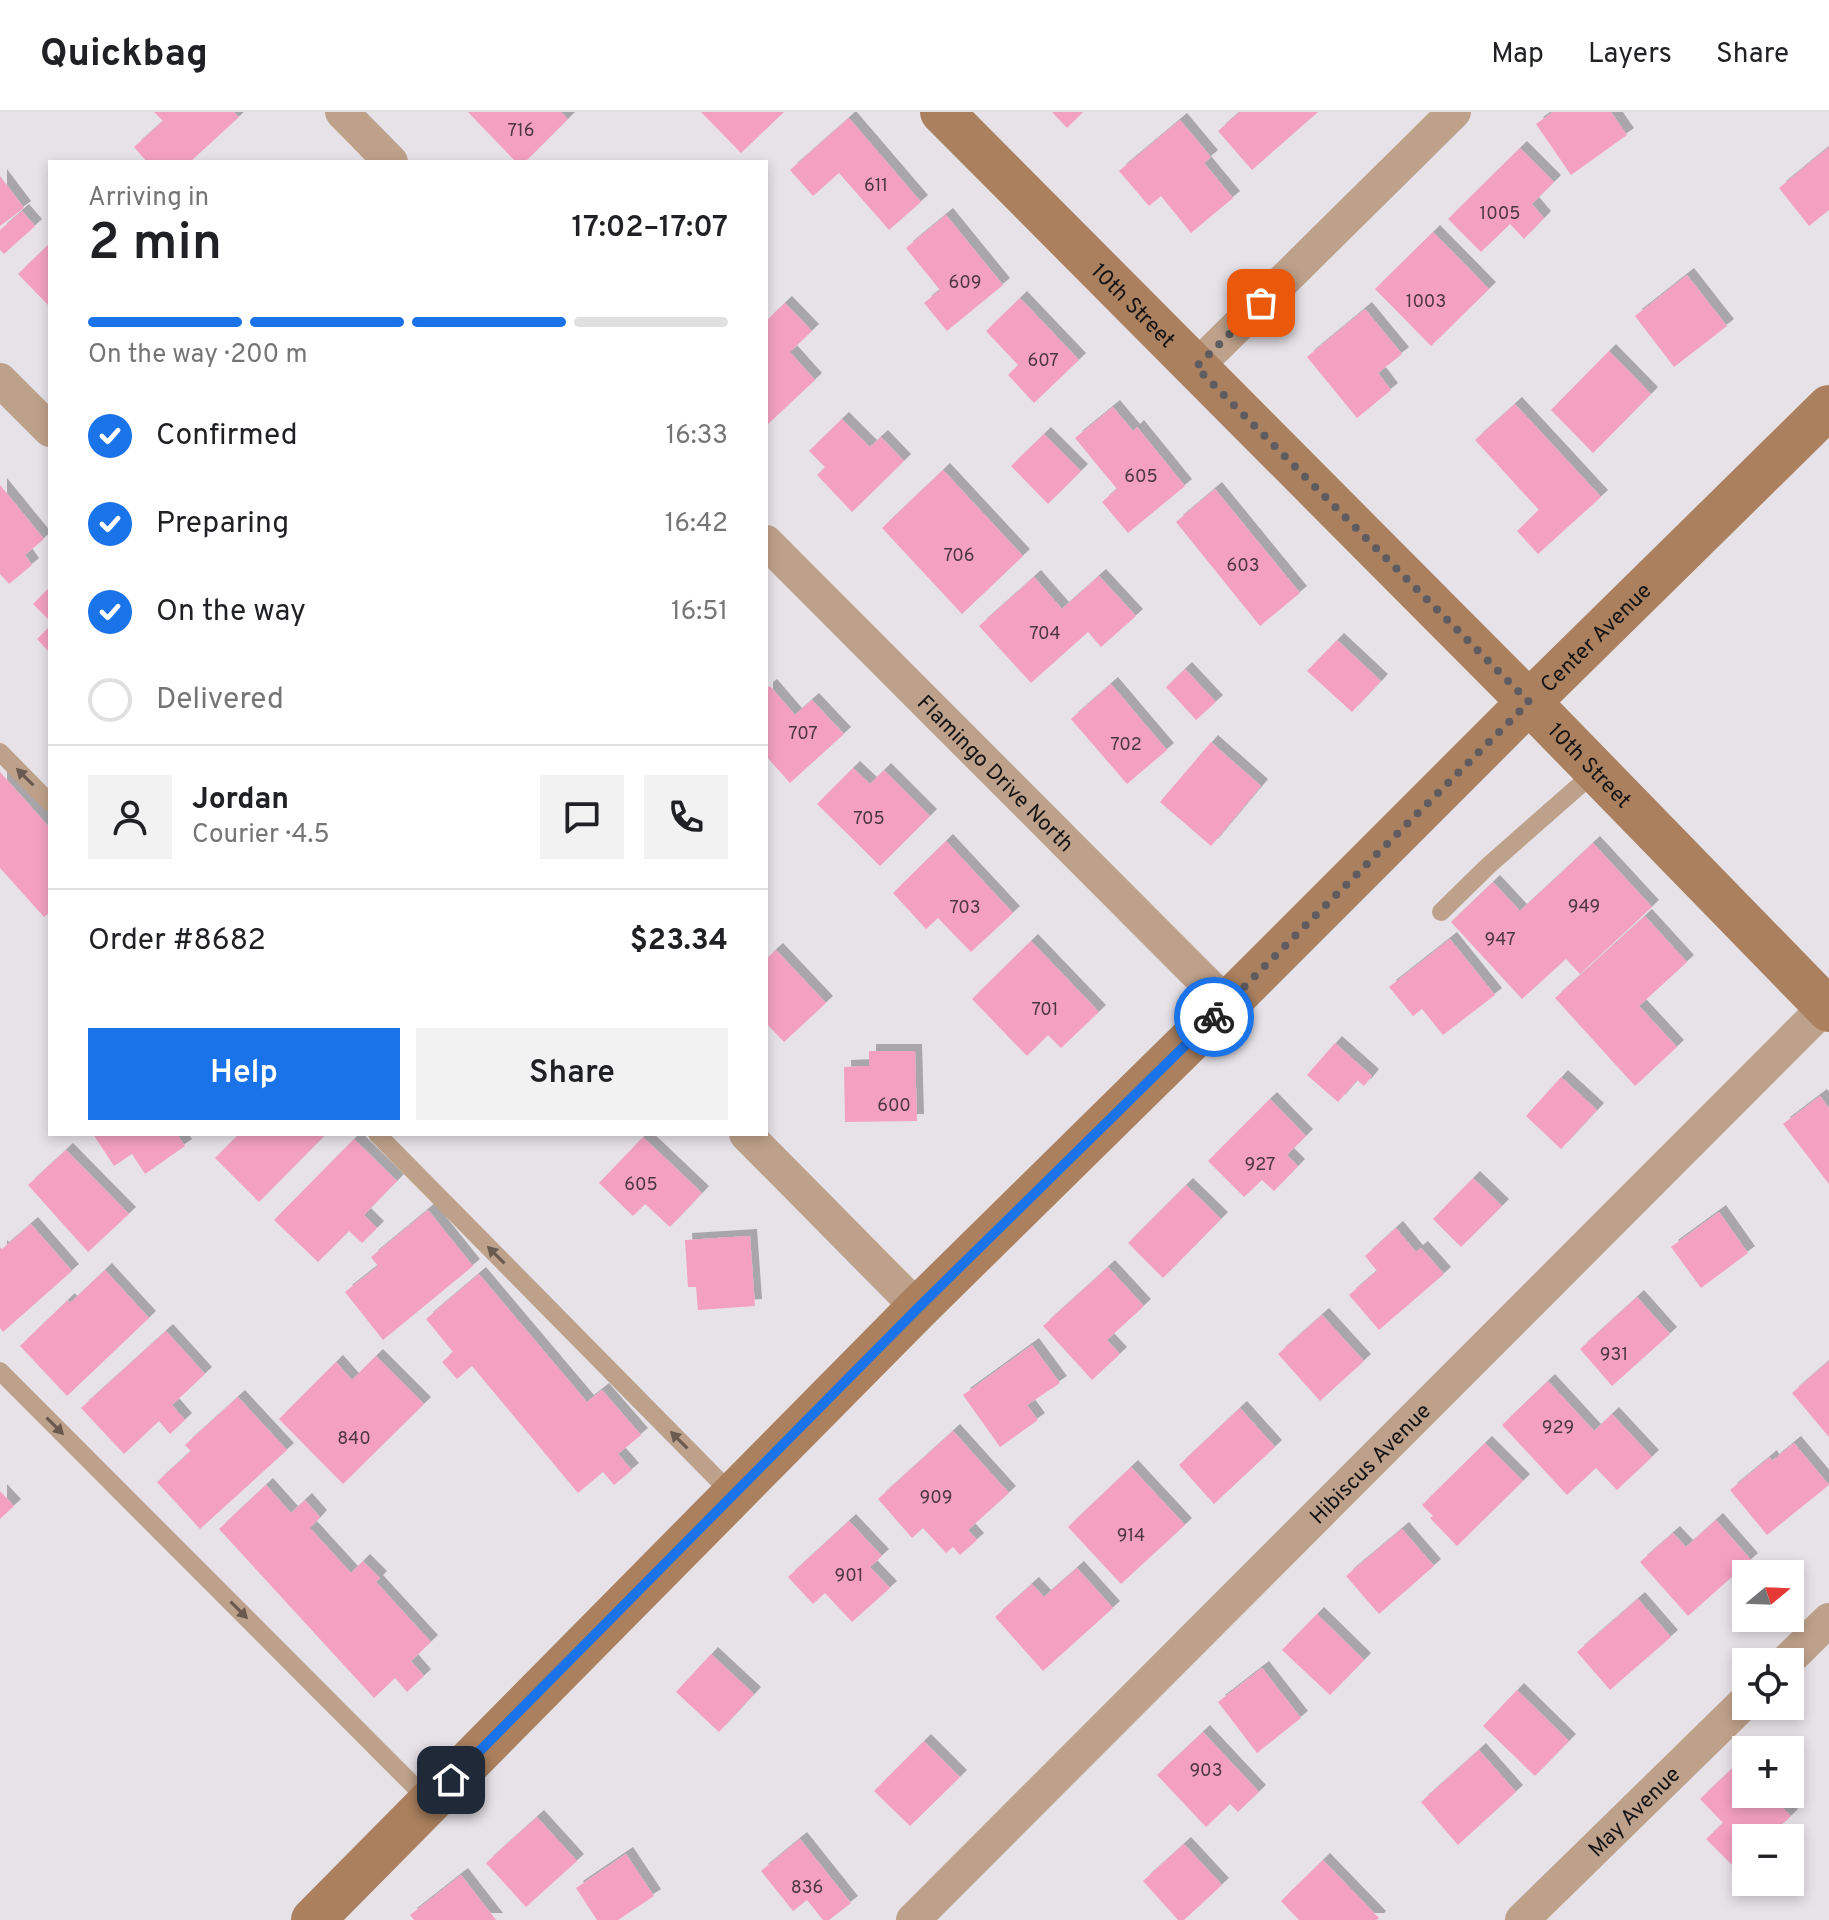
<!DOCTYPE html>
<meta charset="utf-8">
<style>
body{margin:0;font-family:Overpass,sans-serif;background:#f2f2f2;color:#202124;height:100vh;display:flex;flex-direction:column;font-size:30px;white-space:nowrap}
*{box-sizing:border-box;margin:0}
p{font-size:26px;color:#757577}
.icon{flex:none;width:44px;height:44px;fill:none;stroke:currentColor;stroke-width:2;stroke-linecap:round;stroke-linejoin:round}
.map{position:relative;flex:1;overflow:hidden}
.side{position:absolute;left:48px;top:48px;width:720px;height:976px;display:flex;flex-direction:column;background:#fff;border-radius:0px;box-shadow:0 4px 12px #0003}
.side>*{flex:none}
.needle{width:52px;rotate:71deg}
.buttons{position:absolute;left:1732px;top:1448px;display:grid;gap:16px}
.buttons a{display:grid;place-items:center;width:72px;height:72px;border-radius:0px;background:#fff;box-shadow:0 4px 12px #0003;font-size:40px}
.pin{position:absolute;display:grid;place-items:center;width:68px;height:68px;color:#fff;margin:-34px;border-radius:16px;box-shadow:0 4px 12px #0006}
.courier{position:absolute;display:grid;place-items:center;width:80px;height:80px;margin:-40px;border:6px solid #1a73e8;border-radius:50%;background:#fff;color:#222;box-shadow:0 2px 10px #0007}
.headline em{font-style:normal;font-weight:600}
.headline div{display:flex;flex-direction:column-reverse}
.headline{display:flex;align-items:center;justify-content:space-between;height:136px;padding:0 40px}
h1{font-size:52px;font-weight:600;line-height:60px}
.bar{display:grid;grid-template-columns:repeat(4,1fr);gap:12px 8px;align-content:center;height:96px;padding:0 40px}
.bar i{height:10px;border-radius:6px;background:#e0e0e0}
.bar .active{background:#1a73e8}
.bar p{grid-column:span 4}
.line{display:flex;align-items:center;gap:20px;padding:0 40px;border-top:2px solid #e0e0e0}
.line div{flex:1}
.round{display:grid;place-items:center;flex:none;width:84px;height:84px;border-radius:0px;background:#f2f2f2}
ol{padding:0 40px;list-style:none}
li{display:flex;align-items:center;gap:24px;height:88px}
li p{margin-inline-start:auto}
li .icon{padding:8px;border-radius:50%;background:#1a73e8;color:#fff;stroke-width:4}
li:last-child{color:#757577}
li i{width:44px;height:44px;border:4px solid #e0e0e0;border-radius:50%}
.primary-button{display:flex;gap:16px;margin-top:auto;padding:16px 40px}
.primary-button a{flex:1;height:92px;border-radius:0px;background:#1a73e8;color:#fff;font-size:32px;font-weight:600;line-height:92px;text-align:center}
.primary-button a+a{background:#f2f2f2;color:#202124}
header{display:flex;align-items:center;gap:48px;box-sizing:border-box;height:112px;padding:0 40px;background:#fff;border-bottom:2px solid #e0e0e0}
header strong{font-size:38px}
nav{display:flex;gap:44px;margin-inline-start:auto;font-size:28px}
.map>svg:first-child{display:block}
</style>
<header>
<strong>Quickbag</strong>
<nav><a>Map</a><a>Layers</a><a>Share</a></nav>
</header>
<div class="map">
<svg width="1829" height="1808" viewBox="0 0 1829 1808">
<defs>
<filter id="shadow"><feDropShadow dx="7" dy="-7" stdDeviation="0" flood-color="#0004"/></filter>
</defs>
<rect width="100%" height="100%" fill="#e6e2e8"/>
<!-- building -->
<path fill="#f4a1bf" filter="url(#shadow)" d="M154 0H234L239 5 190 50H147L134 35 163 9Z
M468 0H561L568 7 525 50H516Z
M701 0H784L741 41Z
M1052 0H1083L1067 16Z
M1240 0H1318L1252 58 1218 19Z
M1553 0H1611L1627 23 1571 63 1536 12Z
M849 6 921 90 889 118 839 61 813 84 790 58Z
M1180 8 1211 45 1204 51 1233 86 1191 121 1161 84 1149 94 1119 59Z
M1829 35V98L1809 114 1779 76Z
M1520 36 1554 70 1532 92 1544 106 1524 127 1510 112 1481 140 1448 107Z
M0 64 24 96 0 114Z
M22 99 35 114 4 142 0 138V118Z
M946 103 1003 173 947 219 924 191 940 178 906 136Z
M1433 120 1489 177 1431 234 1375 177Z
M50 131V195L18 162Z
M1687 163 1727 214 1674 255 1635 204Z
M1020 186 1079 248 1034 291 1008 263 1018 253 986 219Z
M785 191 812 219 790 240 815 268 766 314V209Z
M1365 197 1402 242 1378 261 1391 278 1357 306 1307 245Z
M1609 239 1651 282 1593 341 1551 298Z
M1515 292 1601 385 1538 442 1517 419 1539 398 1475 328Z
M1113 295 1133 319 1137 315 1185 374 1128 421 1102 390 1117 377 1075 326Z
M842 307 870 335 881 325 904 349 852 400 817 363 825 355 809 339Z
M1044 322 1081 359 1048 392 1011 354Z
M943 358 1023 444 962 502 882 416Z
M0 373 44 427 25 443 32 453 9 472 0 462Z
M1215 377 1300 481 1260 514 1176 410Z
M1099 464 1136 504 1101 535 1088 520 1031 571 979 514 1034 465 1062 497Z
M50 475V509L33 492Z
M50 514V541L37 527Z
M1337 528 1381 569 1352 600 1307 559Z
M1185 557 1216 590 1196 608 1166 575Z
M1111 572 1167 638 1127 672 1071 607Z
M770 574 795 603 812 588 844 622 790 671 766 644V577Z
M1211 630 1261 674 1211 734 1160 690Z
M853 656 870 672 884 658 930 704 880 754 817 692Z
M0 660 50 716V800L44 805 0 756Z
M946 729 1013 801 971 840 938 806 926 817 893 781Z
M1593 731 1652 795 1580 862 1566 847 1522 887 1451 810 1493 770 1520 799Z
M1645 804 1687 850 1639 894 1677 935 1635 974 1555 886Z
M1450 827 1495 883 1443 923 1422 897 1413 904 1389 875Z
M1031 829 1099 900 1061 936 1048 923 1027 944 972 887Z
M776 838 826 891 784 930 766 911V847Z
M1335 931 1372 964 1364 974 1357 968 1338 990 1307 963Z
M869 939H915L917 1009 845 1010 844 955 869 954Z
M1561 965 1597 998 1561 1037 1526 1004Z
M1820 984 1829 996V1072L1783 1012Z
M1270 987 1306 1024 1287 1043 1298 1054 1274 1079 1262 1068 1244 1085 1208 1049Z
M93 1022H177L185 1034 145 1062 132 1042 114 1054Z
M239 1022H326L259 1090 215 1046Z
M643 1025 702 1081 670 1115 645 1092 633 1104 599 1071Z
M354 1027 397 1069 364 1103 377 1116 362 1131 349 1119 318 1150 274 1108Z
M66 1038 129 1102 88 1140 28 1073Z
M1473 1066 1502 1094 1461 1135 1433 1107Z
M1186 1073 1221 1107 1163 1166 1128 1131Z
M428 1098 473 1154 383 1228 345 1180 378 1154 371 1145Z
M1719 1100 1748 1141 1701 1176 1671 1135Z
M31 1112 72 1159 3 1220 0 1216V1135L2 1137Z
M1396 1116 1416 1140 1421 1136 1444 1162 1379 1218 1349 1183 1377 1159 1365 1144Z
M750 1124 755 1194 698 1198 696 1175H688L685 1128Z
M1108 1155 1144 1194 1107 1228 1120 1242 1092 1268 1043 1214Z
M105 1158 149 1206 67 1284 20 1234 68 1188 70 1191Z
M479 1162 587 1290 602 1278 641 1323 618 1342 632 1358 614 1373 603 1360 578 1381 472 1254 457 1267 442 1250 453 1240 426 1207Z
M1637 1185 1670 1222 1612 1274 1580 1237Z
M1322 1203 1364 1249 1320 1289 1278 1242Z
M166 1219 205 1262 172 1293 185 1308 170 1322 159 1309 124 1342 81 1296Z
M1032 1233 1060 1271 1027 1293 1038 1308 1000 1335 963 1283Z
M376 1244 424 1292 343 1372 279 1307 336 1250 352 1268Z
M1829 1249V1325L1792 1281Z
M1548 1269 1594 1319 1612 1302 1652 1345 1617 1378 1596 1356 1567 1383 1502 1313Z
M238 1285 287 1338 200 1417 157 1370 191 1339 185 1333Z
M1240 1296 1275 1335 1214 1392 1179 1353Z
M953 1319 1009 1381 968 1418 977 1428 960 1443 953 1435 946 1441 923 1416 912 1426 878 1387Z
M1485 1331 1523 1369 1457 1434 1430 1406 1433 1404 1422 1393Z
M1794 1331 1829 1373 1767 1423 1730 1378 1770 1345 1772 1349Z
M1131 1355 1185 1413 1121 1472 1068 1415Z
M266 1373 291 1401 305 1388 320 1405 310 1416 351 1461 363 1449 380 1466 376 1470 431 1530 411 1549 424 1564 407 1580 395 1566 374 1586 219 1417Z
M0 1379 14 1394 0 1407Z
M1716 1408 1751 1448 1688 1504 1640 1450 1673 1421 1686 1435Z
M849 1409 882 1444 870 1455 890 1476 852 1510 825 1481 813 1492 788 1465Z
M1402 1417 1434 1454 1379 1502 1346 1464Z
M1077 1456 1113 1496 1043 1559 995 1505 1032 1472 1044 1485Z
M1638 1487 1671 1525 1610 1578 1577 1540Z
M1317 1502 1364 1548 1330 1583 1282 1538Z
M711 1542 754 1582 719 1620 676 1580Z
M1262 1556 1301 1606 1257 1641 1218 1590Z
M1517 1578 1569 1629 1535 1664 1483 1614Z
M1203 1620 1259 1680 1238 1700 1230 1692 1206 1715 1157 1663Z
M924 1629 960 1665 910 1714 874 1679Z
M1479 1638 1516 1680 1458 1733 1421 1690Z
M1739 1650 1746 1658V1682H1769L1791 1704 1768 1726H1746V1747L1736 1757 1706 1727 1723 1711 1700 1687Z
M537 1705 577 1749 526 1795 486 1751Z
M800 1727 851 1791 829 1808H823L807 1788 793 1799 761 1759Z
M1184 1732 1222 1773 1184 1808H1178L1143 1769Z
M626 1742 654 1784 618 1808H597L576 1776Z
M1323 1748 1379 1806 1377 1808H1299L1281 1789Z
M461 1763 496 1808H414L410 1803Z"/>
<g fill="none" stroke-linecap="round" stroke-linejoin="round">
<!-- lane -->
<path stroke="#bea18a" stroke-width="18" d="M0 640 50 691
M1441 800 1488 754 1596 659
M377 1022 733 1383
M0 1259 430 1690"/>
<!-- street -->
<g stroke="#bea18a" stroke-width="34">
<path d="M342 0 391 50"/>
<path d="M1196 255 1454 0"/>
<path d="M0 268 50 318"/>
<path id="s1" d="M766 430 1227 892"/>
<path d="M746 1022 918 1196"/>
<path d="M1786 1550 1829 1508"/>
<path id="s2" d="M913 1808 1825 895"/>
<path id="s3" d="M1522 1808 1746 1589"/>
</g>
<!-- secondary -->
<g stroke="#aa805e" stroke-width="44">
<path id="s4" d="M942 0 1529 590 1829 898"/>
<path id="s5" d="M313 1808 918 1196 1227 892 1529 590 1829 295"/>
</g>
</g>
<!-- one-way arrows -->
<defs><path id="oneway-solid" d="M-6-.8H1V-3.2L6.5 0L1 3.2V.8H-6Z" transform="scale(2)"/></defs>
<g fill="#6a5a50">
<use href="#oneway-solid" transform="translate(25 665) rotate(-135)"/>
<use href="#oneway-solid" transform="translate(496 1143) rotate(-135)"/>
<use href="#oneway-solid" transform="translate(55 1314) rotate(45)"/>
<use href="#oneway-solid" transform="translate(679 1328) rotate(-135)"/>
<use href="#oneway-solid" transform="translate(239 1498) rotate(45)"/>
</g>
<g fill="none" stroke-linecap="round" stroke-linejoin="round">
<!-- done -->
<path stroke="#5e5c60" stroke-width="8" stroke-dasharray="0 14.4" d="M1214 905 1529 590 1196 255 1261 191"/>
<!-- route -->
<path stroke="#1a73e8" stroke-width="10" d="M451 1668 918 1196 1214 905"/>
</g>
<g text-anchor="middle" stroke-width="7" stroke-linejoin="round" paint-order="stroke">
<!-- number labels -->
<g font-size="18" fill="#4d3740">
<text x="521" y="24">716</text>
<text x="876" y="79">611</text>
<text x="1500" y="107">1005</text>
<text x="965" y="176">609</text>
<text x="1426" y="195">1003</text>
<text x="1043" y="254">607</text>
<text x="1141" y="370">605</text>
<text x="959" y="449">706</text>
<text x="1243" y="459">603</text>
<text x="1045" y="527">704</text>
<text x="803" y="627">707</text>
<text x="1126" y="638">702</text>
<text x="869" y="712">705</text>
<text x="1584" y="800">949</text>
<text x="965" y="801">703</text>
<text x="1500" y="833">947</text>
<text x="1045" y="903">701</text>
<text x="894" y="999">600</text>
<text x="1260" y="1058">927</text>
<text x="641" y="1078">605</text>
<text x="1614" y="1248">931</text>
<text x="1558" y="1321">929</text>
<text x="354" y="1332">840</text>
<text x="936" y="1391">909</text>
<text x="1131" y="1429">914</text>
<text x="849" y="1469">901</text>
<text x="1206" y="1664">903</text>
<text x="807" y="1781">836</text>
</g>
<!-- street labels -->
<g font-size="22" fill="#151416" stroke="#e6e2e8">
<text dy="8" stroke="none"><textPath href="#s4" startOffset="272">10th Street</textPath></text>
<text dy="8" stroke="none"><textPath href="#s5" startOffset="1814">Center Avenue</textPath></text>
<text dy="8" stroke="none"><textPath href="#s4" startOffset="920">10th Street</textPath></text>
<text dy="8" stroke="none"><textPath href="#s1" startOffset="326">Flamingo Drive North</textPath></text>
<text dy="8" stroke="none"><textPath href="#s2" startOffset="646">Hibiscus Avenue</textPath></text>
<text dy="8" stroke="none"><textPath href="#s3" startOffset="156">May Avenue</textPath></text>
</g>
</g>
</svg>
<div class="buttons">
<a><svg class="needle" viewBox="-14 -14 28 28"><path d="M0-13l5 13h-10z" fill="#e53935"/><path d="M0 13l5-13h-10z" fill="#757577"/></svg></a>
<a><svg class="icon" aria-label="locate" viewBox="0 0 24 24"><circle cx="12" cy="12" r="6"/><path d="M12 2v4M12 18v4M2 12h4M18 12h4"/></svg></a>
<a>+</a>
<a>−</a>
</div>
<div class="pin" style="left:1261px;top:191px;background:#ea580c"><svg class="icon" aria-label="bag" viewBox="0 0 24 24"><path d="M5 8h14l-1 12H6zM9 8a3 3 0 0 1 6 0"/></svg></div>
<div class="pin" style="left:451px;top:1668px;background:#1f2937"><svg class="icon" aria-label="home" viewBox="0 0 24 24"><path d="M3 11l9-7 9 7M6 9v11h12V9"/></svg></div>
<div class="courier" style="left:1214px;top:905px"><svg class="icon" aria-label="bike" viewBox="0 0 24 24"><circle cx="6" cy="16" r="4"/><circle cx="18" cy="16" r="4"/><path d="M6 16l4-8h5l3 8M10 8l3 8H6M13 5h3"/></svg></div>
<section class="side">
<div class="headline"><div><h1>2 min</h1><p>Arriving in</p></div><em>17:02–17:07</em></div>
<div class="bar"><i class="active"></i><i class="active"></i><i class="active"></i><i></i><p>On the way · 200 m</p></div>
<ol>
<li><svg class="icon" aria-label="check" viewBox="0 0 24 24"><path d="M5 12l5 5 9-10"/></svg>Confirmed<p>16:33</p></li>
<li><svg class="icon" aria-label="check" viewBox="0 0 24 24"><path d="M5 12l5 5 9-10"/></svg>Preparing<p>16:42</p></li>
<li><svg class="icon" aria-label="check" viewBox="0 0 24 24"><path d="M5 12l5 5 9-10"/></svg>On the way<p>16:51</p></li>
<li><i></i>Delivered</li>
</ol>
<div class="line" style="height:144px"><a class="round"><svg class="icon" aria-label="person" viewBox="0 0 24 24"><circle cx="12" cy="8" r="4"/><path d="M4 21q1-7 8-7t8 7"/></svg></a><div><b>Jordan</b><p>Courier · 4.5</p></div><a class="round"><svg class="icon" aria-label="chat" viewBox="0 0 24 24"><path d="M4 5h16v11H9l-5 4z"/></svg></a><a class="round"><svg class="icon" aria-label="phone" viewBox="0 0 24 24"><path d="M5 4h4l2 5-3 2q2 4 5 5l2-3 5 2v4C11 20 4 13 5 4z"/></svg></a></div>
<div class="line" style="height:104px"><div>Order #8682</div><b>$23.34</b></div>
<div class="primary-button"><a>Help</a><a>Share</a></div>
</section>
</div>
